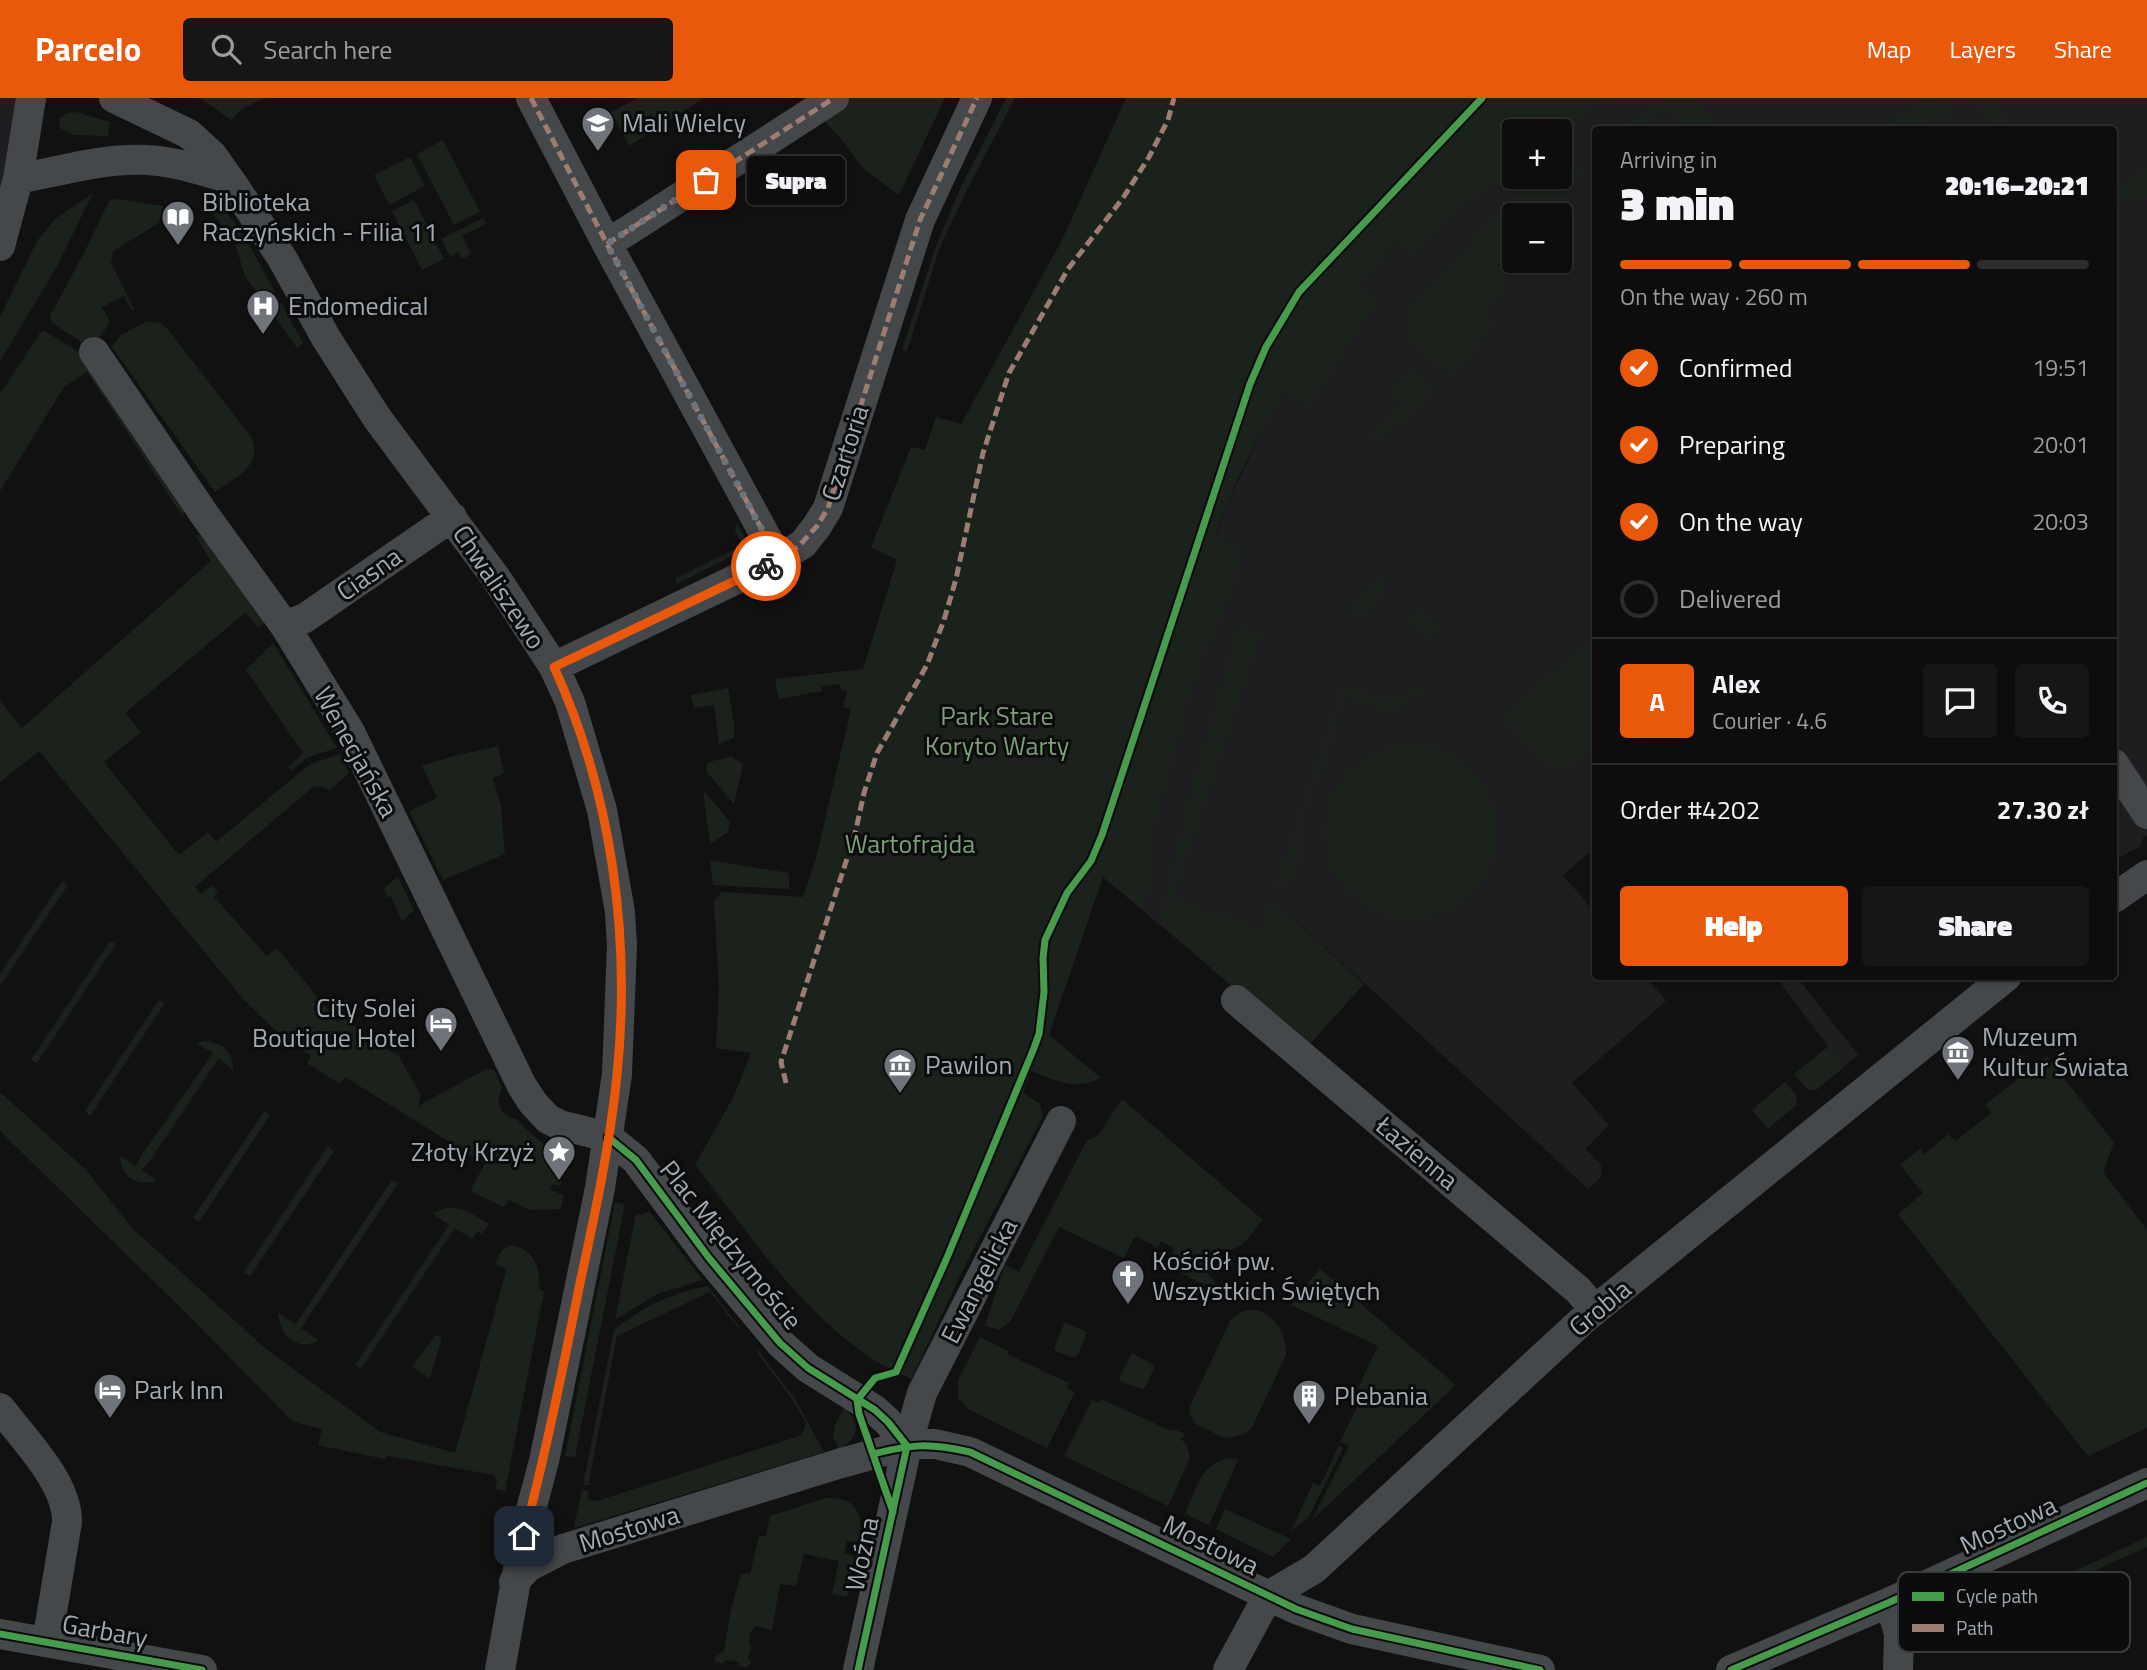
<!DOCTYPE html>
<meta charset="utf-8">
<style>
body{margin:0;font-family:"Titillium Web",sans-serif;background:#161617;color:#f1f3f6;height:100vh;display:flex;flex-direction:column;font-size:26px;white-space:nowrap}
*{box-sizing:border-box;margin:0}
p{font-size:23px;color:#9a9c9e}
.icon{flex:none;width:38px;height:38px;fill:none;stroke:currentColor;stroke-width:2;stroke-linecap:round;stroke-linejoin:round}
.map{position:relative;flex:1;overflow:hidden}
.side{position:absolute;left:1592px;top:28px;width:525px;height:854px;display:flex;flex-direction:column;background:#0d0d0e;border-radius:7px;box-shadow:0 2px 5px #0004,0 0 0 2px #2d2d2e}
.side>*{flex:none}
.controls{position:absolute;left:1502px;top:21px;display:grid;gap:14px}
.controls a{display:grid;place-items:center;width:70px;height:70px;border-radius:7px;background:#0d0d0e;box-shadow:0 2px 5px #0004,0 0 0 2px #2d2d2e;font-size:35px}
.pin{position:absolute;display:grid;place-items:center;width:60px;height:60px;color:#fff;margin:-30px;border-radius:14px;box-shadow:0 4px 10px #0006}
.courier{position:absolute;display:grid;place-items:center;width:70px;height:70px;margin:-35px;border:5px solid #ea580c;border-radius:50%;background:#fff;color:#222;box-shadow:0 2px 9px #0007}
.bubble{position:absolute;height:49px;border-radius:7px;background:#0d0d0e;box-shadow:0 2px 5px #0004,0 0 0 2px #2d2d2e;font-size:23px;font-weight:800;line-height:49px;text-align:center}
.head em{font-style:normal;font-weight:800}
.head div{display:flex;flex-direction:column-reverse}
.head{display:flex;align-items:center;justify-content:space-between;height:119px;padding:0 28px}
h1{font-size:46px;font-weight:800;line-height:52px}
.bar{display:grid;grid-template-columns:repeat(4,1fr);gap:10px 7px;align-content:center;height:84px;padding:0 28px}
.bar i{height:9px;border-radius:5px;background:#2d2d2e}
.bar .current{background:#ea580c}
.bar p{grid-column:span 4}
.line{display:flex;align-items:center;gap:18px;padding:0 28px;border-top:2px solid #2d2d2e}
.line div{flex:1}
.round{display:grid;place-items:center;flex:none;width:74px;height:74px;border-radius:7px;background:#161617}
ol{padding:0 28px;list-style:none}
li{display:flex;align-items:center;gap:21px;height:77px}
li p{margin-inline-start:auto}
li .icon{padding:7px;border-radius:50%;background:#ea580c;color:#fff;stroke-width:4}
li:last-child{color:#9a9c9e}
li i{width:38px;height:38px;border:4px solid #2d2d2e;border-radius:50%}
.action{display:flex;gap:14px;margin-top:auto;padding:14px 28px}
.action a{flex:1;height:80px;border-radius:7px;background:#ea580c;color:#fff;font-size:28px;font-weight:800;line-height:80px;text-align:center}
.action a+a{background:#161617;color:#f1f3f6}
header{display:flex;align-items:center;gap:42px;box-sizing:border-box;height:98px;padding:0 35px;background:#ea580c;color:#fff}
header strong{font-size:33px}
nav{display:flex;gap:38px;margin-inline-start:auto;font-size:24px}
.search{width:490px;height:63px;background:#161617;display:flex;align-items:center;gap:18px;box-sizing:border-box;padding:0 24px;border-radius:7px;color:#9a9c9e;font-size:26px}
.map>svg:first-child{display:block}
</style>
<header>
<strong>Parcelo</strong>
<div class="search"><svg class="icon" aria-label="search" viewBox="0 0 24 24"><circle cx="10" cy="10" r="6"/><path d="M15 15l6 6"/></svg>Search here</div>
<nav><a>Map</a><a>Layers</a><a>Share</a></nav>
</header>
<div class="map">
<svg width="2147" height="1572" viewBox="0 0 2147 1572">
<rect width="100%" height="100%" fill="#111112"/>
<!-- built -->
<path fill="#1e1e20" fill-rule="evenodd" d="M0 0H18L0 99Z
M1533 0H2147V738L2143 740 2140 748 2114 763V32H1596V749L1563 777 1596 816V878L1646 879 1666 903 1572 985 1609 1027 1585 1051 1601 1066V1080H1600L1588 1091 1273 801 1262 830 1216 874 1103 779 1225 411 1264 328 1338 214 1457 78ZM1514 33H1559V79H1514ZM1514 117H1559V163H1514Z
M1776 879H1797L1858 957 1844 969Z"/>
<!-- green -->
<path fill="#1b221c" d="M200 0H265L242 11 231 22Z
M638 0H704L629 48 611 14Z
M847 0H945L899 97 863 71 843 43 824 23Z
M1006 0H1015L967 92 940 149 907 253H904L902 252 936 148 960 91Z
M1126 0H1610L1559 34 1514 33V71L1490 91 1471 101 1412 158 1398 145 1361 188 1377 202 1310 310 1285 296C1256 339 1232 389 1215 439L1245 450 1222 521 1202 563 1187 609 1149 750 1148 793 1143 812 1103 779 1049 937 1101 980C1074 993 1056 983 1031 973L1023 995 1040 1006 1043 1018 965 1168 911 1281C897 1274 881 1267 868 1258 797 1209 748 1134 695 1067L734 998 751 955 716 950 719 889 714 803 722 794 803 799 816 760 851 611 843 609 847 594 841 592 839 586 821 589 822 593 779 601 775 581 863 571 897 462 871 449 911 349 925 352 936 319 961 326 1062 142Z
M1668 0H1697L1717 31H1685L1671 10 1638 31H1628L1625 27Z
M1921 0H1948L1951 5 1952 15 1944 23 1941 18 1918 31H1877L1922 3Z
M1973 0H1996L2012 31H1994Z
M76 14 110 24 108 38 74 37 60 30 59 21 67 15Z
M443 42 480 114 454 127 417 56Z
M410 59 425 88 389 107 374 77Z
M1564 61 1596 79V88L1583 75 1560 96 1573 109 1560 120 1566 127 1559 133V117H1514V163H1521L1501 182 1510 192 1485 215 1493 226 1464 271C1443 285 1420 252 1407 236L1406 211 1495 118 1543 79H1559V66Z
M2147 70V98L2114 108V87Z
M93 95 55 172 0 263V219L37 143 55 121Z
M116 101 163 108 159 125 113 153 111 165 134 211 132 213 124 198 102 209 110 224 102 236 88 248 52 225 50 218 85 153 109 103Z
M414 102 444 161 422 172 392 113Z
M224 112 241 132 303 245 297 250 245 178 234 143 213 116Z
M483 120 486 126 462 138 471 156 462 161 458 154 450 158 441 141Z
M148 223 161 225 167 230 251 339C264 367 235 380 215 394L112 249 121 237Z
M44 233 86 258 184 413 183 419 87 274 64 289 0 393V296L40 235Z
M1411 270 1436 292 1378 346 1370 337 1401 309 1389 298Z
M737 425 750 449 677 486 675 481 742 447 735 433Z
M195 437 204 438 268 523 258 529 245 515 125 615 141 634 104 664 179 757 208 734 216 744 310 666 340 656 349 675 330 692 320 688 313 689 195 789 201 796 212 787 218 795 214 799 267 858 277 850 338 924 345 919 368 941 376 935 381 941 376 945 378 947 398 957 421 997 418 1008 486 971 494 972 502 990C495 1004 500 1019 517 1021 532 1041 572 1058 560 1088L553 1086 550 1092 564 1097 561 1111 530 1112 509 1102 504 1109 472 1094V1089L485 1066 345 979 340 986 307 965 311 958 282 939 244 902 39 653 0 684V603L22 630 211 463Z
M1387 472 1381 501 1366 516 1346 513Z
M1419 510 1433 525 1439 521 1444 526 1426 543 1406 522Z
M1239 527 1261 535 1174 800 1262 830 1343 587 1394 604 1414 586 1425 590 1396 616 1344 599 1326 660 1302 726 1299 748 1300 765 1296 775 1272 800 1364 886 1310 946 1240 896 1162 827 1161 815 1194 680Z
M1596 535V650C1579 662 1566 675 1544 666L1502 619Z
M273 545 337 650 308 659 291 673 288 669 303 655 246 572Z
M728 590 734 625V640L719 646 714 607 694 610 691 597Z
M1324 734a87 87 0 1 1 174 0a87 87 0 1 1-174 0Z
M498 648 504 675 493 680 501 708 505 756 443 782 409 713 437 700 422 668 450 659Z
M732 659 743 666 734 706 706 673 708 664Z
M703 692 730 724 728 734 710 746Z
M710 762 789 775V791L713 787Z
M398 779 414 813 402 823 391 798 388 800 384 790Z
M62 783 68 787 0 888V876Z
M110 843 116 846 37 965 31 962Z
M159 902 165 905 90 1018 85 1013Z
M205 943C224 945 233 954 233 973L219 960 149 1064 142 1072 157 1083C137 1089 121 1079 120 1058L136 1068 141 1058 213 955 196 945Z
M1829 948 1844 969 1816 992H1808L1794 976Z
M2047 958 2114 1045 2103 1074 2147 1132V1330L2088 1358 1898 1116 1923 1095 1900 1067 1920 1051 1924 1056 1949 1036 1955 1043 1991 1015 1985 1007Z
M1785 984 1796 997 1797 1006 1768 1031 1752 1012Z
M0 994 86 1072 132 1130 266 1251 380 1334 455 1355 505 1177 506 1170 497 1168 496 1163 502 1152 510 1147C534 1151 541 1170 539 1191L544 1194 505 1393 495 1391 497 1383 494 1377 388 1358 385 1361 318 1347 322 1331 293 1324 186 1215 8 1041 0 1032Z
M1122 1001 1263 1122C1249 1138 1242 1156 1218 1151L1208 1176 1213 1181 1222 1196 1179 1174V1172L1172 1168 1177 1161 1172 1155 1174 1150 1161 1143 1158 1150 1138 1139 1134 1140 1124 1160 1059 1129 1010 1224 999 1232 985 1228 1005 1167 1019 1174 1087 1042 1097 1039Z
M264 1013 270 1017 199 1124 193 1120Z
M328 1048 334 1053 250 1178 244 1174Z
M392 1082 398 1086 301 1230 318 1242C297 1255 279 1236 278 1215L296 1226Z
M615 1104 625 1106 575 1359 565 1358Z
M448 1109 466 1112 489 1126 482 1136 478 1133 472 1141 455 1130 361 1271 355 1267 449 1127 432 1115Z
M649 1113 703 1182 657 1196 615 1222 636 1116 641 1117Z
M1320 1171 1456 1287 1312 1422 1349 1348 1340 1344 1358 1307 1352 1303 1378 1248 1291 1207 1296 1198Z
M708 1188 740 1230 739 1231 710 1194 617 1238 589 1383 591 1387H583L614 1232C643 1209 671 1195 708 1188Z
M1249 1212C1273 1211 1287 1235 1286 1257L1252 1329 1246 1335 1231 1340 1222 1339 1196 1326 1189 1315 1190 1308 1230 1223 1241 1214Z
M1065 1224 1087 1234 1079 1255 1075 1260 1058 1254 1054 1250Z
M435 1237 441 1239V1243L430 1281 412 1269Z
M980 1239 1008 1253 1007 1256 1069 1285 1066 1290 1075 1294 1047 1350 970 1312 958 1300V1282Z
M757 1251 794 1299 824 1354 574 1430 582 1392 589 1394 588 1401 597 1403 802 1337 806 1325 792 1301 756 1253Z
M1132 1255 1155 1268 1146 1288 1142 1291 1122 1284 1119 1280Z
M1101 1301 1171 1333 1173 1331 1185 1336 1181 1341 1187 1347 1190 1360 1168 1408 1064 1358 1092 1302 1099 1305Z
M844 1310C862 1325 859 1341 839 1351L833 1339 835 1327Z
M1339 1347 1343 1350 1308 1420 1291 1433 1313 1385 1320 1388Z
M1230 1360 1238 1362 1209 1427 1185 1416C1196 1392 1201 1364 1230 1360Z
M825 1400C857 1398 865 1418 859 1445L847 1443 844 1455 856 1459 847 1499 832 1496 839 1463 804 1456 796 1488 780 1486 772 1532 755 1528 750 1535 749 1547 751 1549 748 1560 751 1564 747 1570 740 1568 738 1564 726 1562 722 1566 716 1564 714 1560 724 1553 730 1516 741 1475 750 1476 759 1438H766L770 1418Z
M1225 1411 1291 1441 1273 1459 1216 1431Z
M2147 1439V1449L2076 1481 2073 1474Z"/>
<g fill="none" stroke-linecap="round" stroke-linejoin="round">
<!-- minor -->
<path stroke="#45484a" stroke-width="30" d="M114 0 189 36 212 57 236 91 282 160 326 240 377 320 496 480 554 569 570 604 602 712 620 814 622 847 617 976 600 1090 544 1363 524 1438 500 1572
M531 0 607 146 778 461
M18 81C60 73 103 60 146 62 173 63 199 72 225 79
M607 146 834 0
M0 148 18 81 31 0
M94 254 204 416 285 528 350 634 522 988 533 1005 548 1021 560 1027 608 1039 636 1062 709 1160 780 1245 808 1270 875 1312 888 1324 907 1348
M285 528 305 520 452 419
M554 569 778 461 803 446 817 428 828 410 920 122 977 0
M2114 666 2147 716
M2114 800 2147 777
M1236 902 1578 1192 1595 1212
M0 1310C23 1340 68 1385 67 1424L47 1544
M514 1484 528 1469 563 1451 838 1366 892 1351 921 1346H935L970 1354 1296 1511 1352 1531 1540 1572
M1890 1504 1899 1536 1898 1572
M0 1536 202 1572
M858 1572 907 1348 922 1295 1061 1023
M1228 1572 1268 1498 1314 1471 1585 1220 2007 878
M1731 1572 1890 1504 2147 1385"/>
<!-- quiet -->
<path stroke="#9b7d72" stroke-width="5" stroke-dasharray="10 5" stroke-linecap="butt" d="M531 0 607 146 778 461
M607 146 834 0
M587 553 764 469 798 449 817 428 828 410 920 122 977 0
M786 985 781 964 855 736 864 695 877 655 927 567 944 522 956 481 983 355 1009 275 1068 171 1123 100 1149 59 1168 22 1174 0"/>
<defs>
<path id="cycleway" d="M608 1039 636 1062 709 1160 780 1245 808 1270 875 1312 888 1324 907 1348
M873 1356C913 1346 929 1345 970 1354L1296 1511 1352 1531 1540 1572
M893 1414 859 1316 857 1302 875 1280 896 1274 946 1162 1034 950 1039 936 1044 894 1043 860 1045 842 1067 795 1091 763 1102 737 1250 286 1266 249 1299 194 1482 0
M0 1536 202 1572
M858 1572 907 1348
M1731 1572 1890 1504 2147 1385"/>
</defs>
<!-- cycleway casing -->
<use href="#cycleway" stroke="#0c0c0d" stroke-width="11"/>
<!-- cycleway -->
<use href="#cycleway" stroke="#469c4c" stroke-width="7"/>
</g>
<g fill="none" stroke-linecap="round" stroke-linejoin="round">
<!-- done -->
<path stroke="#6f747b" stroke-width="7" stroke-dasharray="0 12.6" d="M706 82 607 146 778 461 766 468"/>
<!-- route -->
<path stroke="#ea580c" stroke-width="9" d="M524 1438C546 1354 563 1270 580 1185 595 1116 610 1047 617 977 631 838 612 696 554 569L766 468"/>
</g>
<!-- icons -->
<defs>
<symbol id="school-pin" viewBox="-11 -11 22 30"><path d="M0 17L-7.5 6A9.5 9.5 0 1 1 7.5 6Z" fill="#6f747b" stroke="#0c0c0d"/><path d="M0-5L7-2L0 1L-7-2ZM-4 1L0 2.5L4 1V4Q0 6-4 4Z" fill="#fff"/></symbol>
<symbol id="library-pin" viewBox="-11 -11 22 30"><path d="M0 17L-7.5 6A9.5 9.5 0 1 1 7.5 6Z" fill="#6f747b" stroke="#0c0c0d"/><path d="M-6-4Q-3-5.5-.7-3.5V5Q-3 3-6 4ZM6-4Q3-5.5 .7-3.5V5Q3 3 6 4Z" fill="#fff"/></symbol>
<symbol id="hospital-pin" viewBox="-11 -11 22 30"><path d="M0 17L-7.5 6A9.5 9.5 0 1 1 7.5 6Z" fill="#6f747b" stroke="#0c0c0d"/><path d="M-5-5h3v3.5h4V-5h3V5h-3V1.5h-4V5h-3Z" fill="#fff"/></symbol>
<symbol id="hotel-pin" viewBox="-11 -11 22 30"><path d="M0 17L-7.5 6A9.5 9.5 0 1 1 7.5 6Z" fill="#6f747b" stroke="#0c0c0d"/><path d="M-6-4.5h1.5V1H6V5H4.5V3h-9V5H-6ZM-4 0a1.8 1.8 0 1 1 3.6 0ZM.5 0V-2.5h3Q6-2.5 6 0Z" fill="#fff"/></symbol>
<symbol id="museum-pin" viewBox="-11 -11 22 30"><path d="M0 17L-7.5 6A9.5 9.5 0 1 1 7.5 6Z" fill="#6f747b" stroke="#0c0c0d"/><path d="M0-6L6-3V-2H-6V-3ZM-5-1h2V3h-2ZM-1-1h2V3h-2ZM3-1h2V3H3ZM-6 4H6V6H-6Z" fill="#fff"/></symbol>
<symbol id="sight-pin" viewBox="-11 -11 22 30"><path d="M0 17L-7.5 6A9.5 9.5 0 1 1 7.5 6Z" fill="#6f747b" stroke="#0c0c0d"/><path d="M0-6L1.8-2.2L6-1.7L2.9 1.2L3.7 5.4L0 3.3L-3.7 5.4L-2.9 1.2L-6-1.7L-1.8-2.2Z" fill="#fff"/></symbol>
<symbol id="church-pin" viewBox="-11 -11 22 30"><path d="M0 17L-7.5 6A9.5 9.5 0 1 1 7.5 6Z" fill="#6f747b" stroke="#0c0c0d"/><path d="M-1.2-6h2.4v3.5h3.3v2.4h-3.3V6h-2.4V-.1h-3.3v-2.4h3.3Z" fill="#fff"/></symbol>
<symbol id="building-pin" viewBox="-11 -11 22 30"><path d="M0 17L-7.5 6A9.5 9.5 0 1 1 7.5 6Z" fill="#6f747b" stroke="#0c0c0d"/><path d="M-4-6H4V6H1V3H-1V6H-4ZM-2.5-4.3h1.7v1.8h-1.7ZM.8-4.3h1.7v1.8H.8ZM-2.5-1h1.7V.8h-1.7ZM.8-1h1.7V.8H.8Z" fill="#fff"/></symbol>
</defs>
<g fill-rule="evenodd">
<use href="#school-pin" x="579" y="6" width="38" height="52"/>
<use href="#library-pin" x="159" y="100" width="38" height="52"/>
<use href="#hospital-pin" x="244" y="189" width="38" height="52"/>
<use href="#hotel-pin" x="422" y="906" width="38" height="52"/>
<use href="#museum-pin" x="1939" y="935" width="38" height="52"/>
<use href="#museum-pin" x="881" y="948" width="38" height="52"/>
<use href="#sight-pin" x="540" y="1035" width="38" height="52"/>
<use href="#church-pin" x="1109" y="1159" width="38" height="52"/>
<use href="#hotel-pin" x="91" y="1273" width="38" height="52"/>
<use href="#building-pin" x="1290" y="1279" width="38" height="52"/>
</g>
<g text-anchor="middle" stroke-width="6" stroke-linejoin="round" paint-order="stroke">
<!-- poi labels -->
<g font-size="26" fill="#a1aab3" stroke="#0c0c0d" text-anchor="start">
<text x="622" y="34">Mali Wielcy</text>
<text x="202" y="113">Biblioteka<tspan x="202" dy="30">Raczyńskich - Filia 11</tspan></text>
<text x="288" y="217">Endomedical</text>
<text x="416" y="919" text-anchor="end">City Solei<tspan x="416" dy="30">Boutique Hotel</tspan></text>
<text x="1982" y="948">Muzeum<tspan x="1982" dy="30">Kultur Świata</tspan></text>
<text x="925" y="976">Pawilon</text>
<text x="534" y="1063" text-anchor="end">Złoty Krzyż</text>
<text x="1152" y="1172">Kościół pw.<tspan x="1152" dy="30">Wszystkich Świętych</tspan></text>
<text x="134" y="1301">Park Inn</text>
<text x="1334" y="1307">Plebania</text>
</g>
<!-- street labels -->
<g font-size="26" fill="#a1aab3" stroke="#0c0c0d">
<text transform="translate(845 355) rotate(-72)" y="9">Czartoria</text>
<text transform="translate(369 476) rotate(-35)" y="9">Ciasna</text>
<text transform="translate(499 489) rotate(56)" y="9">Chwaliszewo</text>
<text transform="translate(356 654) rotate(61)" y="9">Wenecjańska</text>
<text transform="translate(1417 1055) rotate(40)" y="9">Łazienna</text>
<text transform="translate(731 1147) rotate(51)" y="9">Plac Międzymoście</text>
<text transform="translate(979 1183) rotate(-63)" y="9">Ewangelicka</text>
<text transform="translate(1600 1210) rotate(-40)" y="9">Grobla</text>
<text transform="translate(2008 1427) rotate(-25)" y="9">Mostowa</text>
<text transform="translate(629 1431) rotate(-17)" y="9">Mostowa</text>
<text transform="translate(1211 1447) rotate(26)" y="9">Mostowa</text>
<text transform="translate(862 1456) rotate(-78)" y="9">Woźna</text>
<text transform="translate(105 1533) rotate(10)" y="9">Garbary</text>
</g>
<!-- park labels -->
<g font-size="26" fill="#7b9f77" stroke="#0c0c0d">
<text x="997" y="627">Park Stare<tspan x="997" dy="30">Koryto Warty</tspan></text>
<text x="910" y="755">Wartofrajda</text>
</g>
</g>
<!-- legend -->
<rect x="1898" y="1474" width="232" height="80" rx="10" fill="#0c0c0d" stroke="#393b3f" stroke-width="2"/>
<rect x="1912" y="1494" width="32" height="9" fill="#469c4c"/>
<rect x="1912" y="1526" width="32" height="8" fill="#9b7d72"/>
<g font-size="19" fill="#a1aab3">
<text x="1956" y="1505">Cycle path</text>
<text x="1956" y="1537">Path</text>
</g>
</svg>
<div class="controls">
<a>+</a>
<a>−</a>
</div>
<div class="pin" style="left:706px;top:82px;background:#ea580c"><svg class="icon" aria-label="bag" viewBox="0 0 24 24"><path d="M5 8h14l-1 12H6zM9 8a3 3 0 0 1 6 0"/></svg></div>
<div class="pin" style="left:524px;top:1438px;background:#1f2937"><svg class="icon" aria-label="home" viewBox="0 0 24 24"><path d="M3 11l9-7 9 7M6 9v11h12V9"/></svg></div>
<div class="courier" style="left:766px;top:468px"><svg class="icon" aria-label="bike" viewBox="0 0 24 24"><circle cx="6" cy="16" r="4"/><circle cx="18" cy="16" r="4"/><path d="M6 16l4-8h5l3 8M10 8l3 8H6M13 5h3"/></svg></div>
<div class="bubble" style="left:747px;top:58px;width:98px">Supra</div>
<section class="side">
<div class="head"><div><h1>3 min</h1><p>Arriving in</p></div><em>20:16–20:21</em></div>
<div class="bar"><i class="current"></i><i class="current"></i><i class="current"></i><i></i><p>On the way · 260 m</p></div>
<ol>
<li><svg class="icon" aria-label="check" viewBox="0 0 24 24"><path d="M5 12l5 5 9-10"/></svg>Confirmed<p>19:51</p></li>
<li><svg class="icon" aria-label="check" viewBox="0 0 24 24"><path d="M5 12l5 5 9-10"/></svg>Preparing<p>20:01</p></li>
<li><svg class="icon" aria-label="check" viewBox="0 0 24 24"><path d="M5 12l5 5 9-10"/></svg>On the way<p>20:03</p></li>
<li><i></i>Delivered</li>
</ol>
<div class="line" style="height:126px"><b class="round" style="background:#ea580c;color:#fff">A</b><div><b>Alex</b><p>Courier · 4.6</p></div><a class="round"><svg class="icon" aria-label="chat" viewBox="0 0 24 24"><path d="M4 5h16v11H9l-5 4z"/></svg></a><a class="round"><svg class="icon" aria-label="phone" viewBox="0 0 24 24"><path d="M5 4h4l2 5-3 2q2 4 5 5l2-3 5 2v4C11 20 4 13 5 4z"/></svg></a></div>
<div class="line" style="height:91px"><div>Order #4202</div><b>27.30 zł</b></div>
<div class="action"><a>Help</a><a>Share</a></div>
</section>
</div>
